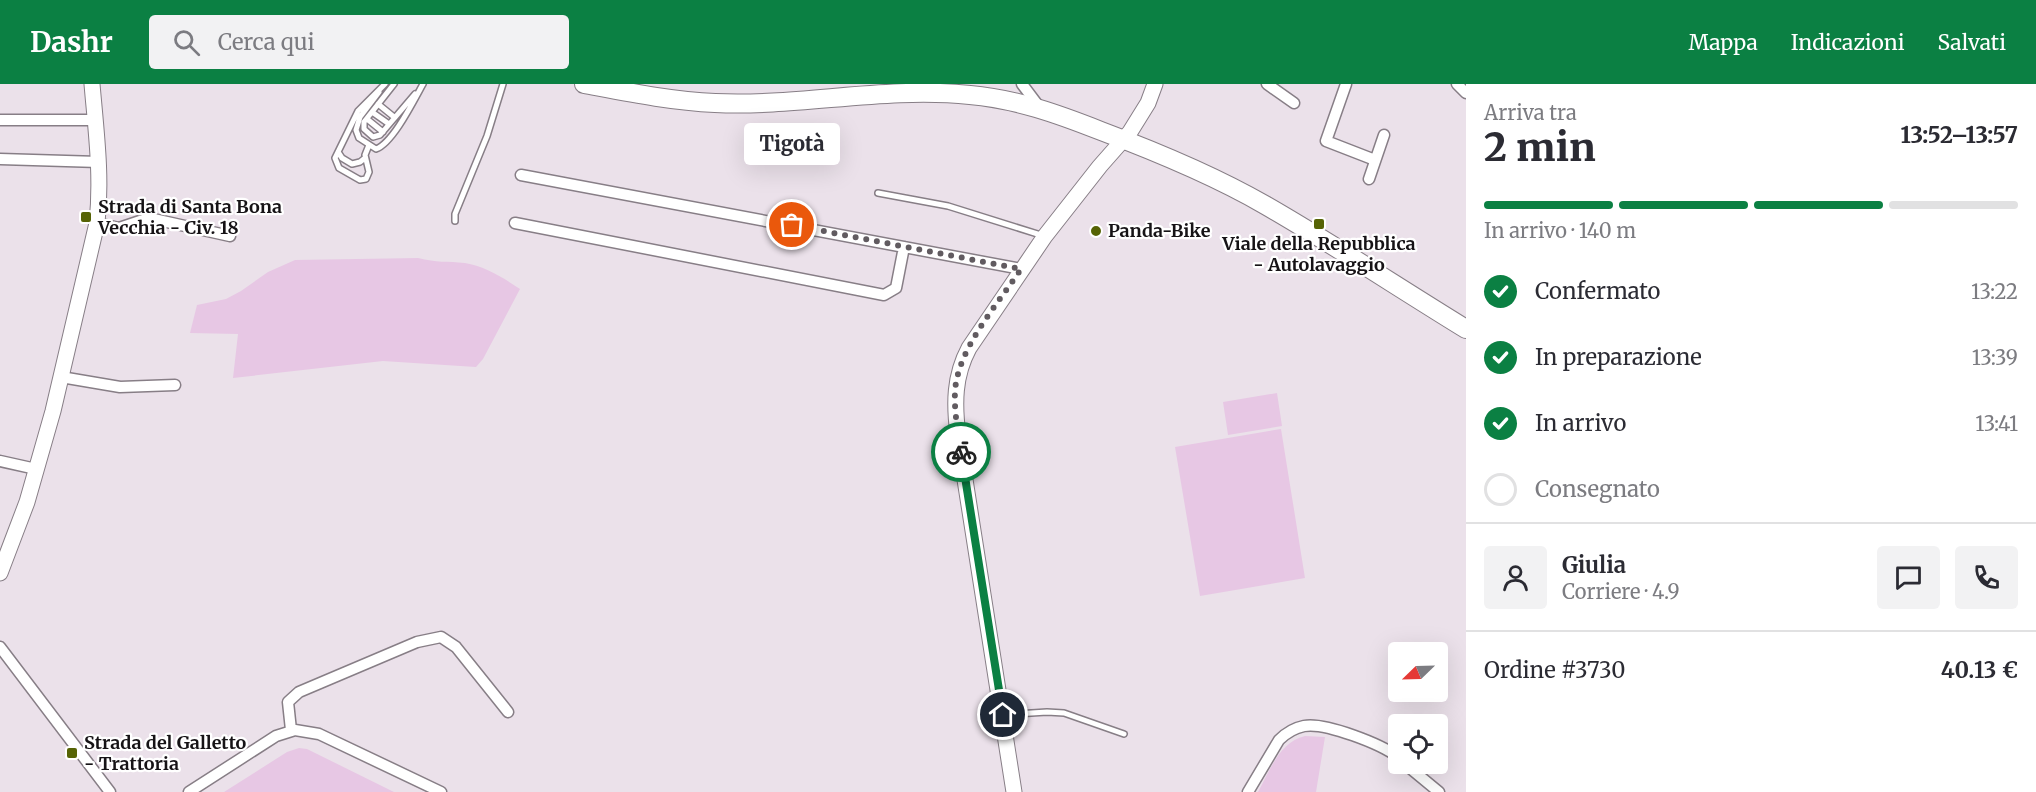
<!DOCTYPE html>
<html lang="it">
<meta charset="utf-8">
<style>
body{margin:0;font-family:Merriweather,serif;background:#f2f2f3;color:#2b2b33;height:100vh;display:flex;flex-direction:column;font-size:22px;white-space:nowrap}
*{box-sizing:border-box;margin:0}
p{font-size:20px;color:#7c7c81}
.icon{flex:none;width:33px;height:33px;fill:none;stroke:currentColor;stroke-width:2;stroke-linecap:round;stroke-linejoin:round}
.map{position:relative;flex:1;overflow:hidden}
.side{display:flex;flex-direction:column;background:#fff;width:570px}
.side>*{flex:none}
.needle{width:39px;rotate:247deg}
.controls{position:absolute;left:1388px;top:558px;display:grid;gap:12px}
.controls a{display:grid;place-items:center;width:60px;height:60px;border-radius:6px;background:#fff;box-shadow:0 6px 24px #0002;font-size:30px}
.pin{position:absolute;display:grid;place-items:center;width:51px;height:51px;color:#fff;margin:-26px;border:3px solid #fff;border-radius:50%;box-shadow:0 2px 6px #0007}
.courier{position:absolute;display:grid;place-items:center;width:60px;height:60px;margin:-30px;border:4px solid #0b8043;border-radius:50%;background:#fff;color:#222;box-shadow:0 2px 8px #0007}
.bubble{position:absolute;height:42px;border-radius:6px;background:#fff;box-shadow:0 6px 24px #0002;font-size:20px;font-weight:800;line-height:42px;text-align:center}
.summary em{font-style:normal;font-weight:800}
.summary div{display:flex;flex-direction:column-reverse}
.summary{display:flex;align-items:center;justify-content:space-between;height:102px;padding:0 18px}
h1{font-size:39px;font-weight:800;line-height:45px}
.bar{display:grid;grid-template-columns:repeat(4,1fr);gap:9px 6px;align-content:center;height:72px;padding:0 18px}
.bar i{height:8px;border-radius:4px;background:#e1e1e2}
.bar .current{background:#0b8043}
.bar p{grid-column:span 4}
.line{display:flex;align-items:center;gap:15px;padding:0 18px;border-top:2px solid #e1e1e2}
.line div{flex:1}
.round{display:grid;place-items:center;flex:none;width:63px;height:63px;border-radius:6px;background:#f2f2f3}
ol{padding:0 18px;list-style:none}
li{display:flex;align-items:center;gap:18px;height:66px}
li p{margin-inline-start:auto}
li .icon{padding:6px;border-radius:50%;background:#0b8043;color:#fff;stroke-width:4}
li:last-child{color:#7c7c81}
li i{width:33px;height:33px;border:3px solid #e1e1e2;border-radius:50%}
header{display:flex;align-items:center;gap:36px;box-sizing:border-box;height:84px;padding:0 30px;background:#0b8043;color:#fff}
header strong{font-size:28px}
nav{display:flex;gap:33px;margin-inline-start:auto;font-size:21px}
.search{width:420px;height:54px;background:#f2f2f3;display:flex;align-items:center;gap:15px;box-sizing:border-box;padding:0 21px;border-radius:6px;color:#7c7c81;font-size:22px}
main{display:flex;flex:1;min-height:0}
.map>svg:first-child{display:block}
</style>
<header>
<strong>Dashr</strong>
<div class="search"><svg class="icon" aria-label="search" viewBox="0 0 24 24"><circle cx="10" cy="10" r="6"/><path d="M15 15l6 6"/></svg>Cerca qui</div>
<nav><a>Mappa</a><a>Indicazioni</a><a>Salvati</a></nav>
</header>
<main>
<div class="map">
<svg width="1466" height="708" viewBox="0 0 1466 708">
<rect width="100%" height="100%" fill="#ebe1ea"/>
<!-- green -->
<path fill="#e7c7e4" d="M418 174C437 179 447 177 465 179 484 182 504 194 520 205L483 275 476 283 383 277 233 294 238 250 190 249 197 221 226 215 241 207 268 188 295 176Z
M1277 309 1282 342 1228 351 1223 318Z
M1281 345 1305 494 1200 512 1175 363Z
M1305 652 1325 653 1316 708H1258C1270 687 1279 658 1305 652Z
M299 664 307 665 394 708H224L287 668Z"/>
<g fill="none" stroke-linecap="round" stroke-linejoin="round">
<defs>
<path id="lane" d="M394 0 364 38V45L373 53 380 51 415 10
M379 8 360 33 356 46 359 54 376 65C393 59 414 16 423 0
M378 20 394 33
M372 28 389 40
M367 35 383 48
M369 61 365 71 369 88 366 95 360 96 339 84 335 74 358 27 385 0
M338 68 342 74 352 80 360 78 365 74
M878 109 948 122 1044 152
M455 137V130L487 52 503 0
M1003 631 1047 628 1064 629 1124 650"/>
<path id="street" d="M1022 0 1040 24
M1267 0 1294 19
M1346 0 1326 57 1375 76
M1457 0 1466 9
M0 36H95
M0 75 99 78
M521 91 1021 185
M1369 95 1384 51
M97 139 119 144 149 134 230 152
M515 139 884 211 896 204 904 163
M61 293 120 303 175 301
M0 377 36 385
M0 563 110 708
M291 646 288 618 299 608 417 558 441 553 456 563 508 628
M1405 680 1439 708
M189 708 276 652 295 646 319 650 441 708
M1248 708 1279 656C1286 649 1294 644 1304 642 1325 638 1381 660 1398 673"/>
<path id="secondary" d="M0 489 27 418 53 327 97 139C102 92 96 47 92 0
M1014 708 958 351C954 320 954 292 969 264L1045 152 1100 82 1130 48 1148 19 1155 0"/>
<path id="primary" d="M584 0C627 8 671 17 715 19 800 23 884 2 970 11 1016 15 1058 30 1101 47 1157 68 1213 91 1265 121 1333 160 1399 204 1466 245"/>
</defs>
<!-- lane casing -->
<use href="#lane" stroke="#877e86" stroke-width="8"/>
<!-- street casing -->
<use href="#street" stroke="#877e86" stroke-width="13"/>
<!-- secondary casing -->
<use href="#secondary" stroke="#877e86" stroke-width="17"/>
<!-- primary casing -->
<use href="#primary" stroke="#877e86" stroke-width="20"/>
<!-- lane -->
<use href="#lane" stroke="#fff" stroke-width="5"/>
<!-- street -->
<use href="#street" stroke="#fff" stroke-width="10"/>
<!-- secondary -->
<use href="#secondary" stroke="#fff" stroke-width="15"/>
<!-- primary -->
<use href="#primary" stroke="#fff" stroke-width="18"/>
</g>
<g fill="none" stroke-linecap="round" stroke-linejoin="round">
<!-- done -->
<path stroke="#615b60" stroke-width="6" stroke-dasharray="0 10.8" d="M792 141 1021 185C998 220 958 264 955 307 954 328 958 348 961 368"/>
<!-- route -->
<path stroke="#0b8043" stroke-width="8" d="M961 368 1003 631"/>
</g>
<!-- markers -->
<g fill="#566305" stroke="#fff" stroke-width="2">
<rect x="80" y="127" width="12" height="12" rx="3"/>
<rect x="1313" y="134" width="12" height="12" rx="3"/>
<circle cx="1096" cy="147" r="6"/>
<rect x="66" y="663" width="12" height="12" rx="3"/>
</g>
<g text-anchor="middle" stroke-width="4.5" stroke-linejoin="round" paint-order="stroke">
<!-- poi labels -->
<g font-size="18" font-weight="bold" fill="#161316" stroke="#fff" text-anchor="start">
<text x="98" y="129">Strada di Santa Bona<tspan x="98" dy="21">Vecchia - Civ. 18</tspan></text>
<text x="1108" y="153">Panda-Bike</text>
<text x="1319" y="166" text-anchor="middle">Viale della Repubblica<tspan x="1319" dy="21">- Autolavaggio</tspan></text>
<text x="84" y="665">Strada del Galletto<tspan x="84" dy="21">- Trattoria</tspan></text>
</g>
</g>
</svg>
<div class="controls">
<a><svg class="needle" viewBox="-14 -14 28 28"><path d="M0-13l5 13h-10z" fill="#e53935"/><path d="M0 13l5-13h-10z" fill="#7c7c81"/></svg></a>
<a><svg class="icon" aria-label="locate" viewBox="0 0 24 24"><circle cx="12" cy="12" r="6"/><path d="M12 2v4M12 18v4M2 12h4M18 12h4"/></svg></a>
</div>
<div class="pin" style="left:792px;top:141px;background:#ea580c"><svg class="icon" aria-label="bag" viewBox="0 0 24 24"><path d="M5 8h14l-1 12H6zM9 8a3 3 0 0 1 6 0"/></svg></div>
<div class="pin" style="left:1003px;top:631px;background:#1f2937"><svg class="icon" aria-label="home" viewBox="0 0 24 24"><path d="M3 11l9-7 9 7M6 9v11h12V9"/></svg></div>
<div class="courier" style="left:961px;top:368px"><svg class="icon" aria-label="bike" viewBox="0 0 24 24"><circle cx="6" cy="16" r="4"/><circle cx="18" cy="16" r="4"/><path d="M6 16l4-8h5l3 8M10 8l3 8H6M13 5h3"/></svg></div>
<div class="bubble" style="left:744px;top:39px;width:96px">Tigotà</div>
</div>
<section class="side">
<div class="summary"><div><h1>2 min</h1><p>Arriva tra</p></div><em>13:52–13:57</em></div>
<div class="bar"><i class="current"></i><i class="current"></i><i class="current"></i><i></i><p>In arrivo · 140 m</p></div>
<ol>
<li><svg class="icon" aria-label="check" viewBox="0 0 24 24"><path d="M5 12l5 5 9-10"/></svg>Confermato<p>13:22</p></li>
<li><svg class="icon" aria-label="check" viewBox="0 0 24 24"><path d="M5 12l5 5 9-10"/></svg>In preparazione<p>13:39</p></li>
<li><svg class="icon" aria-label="check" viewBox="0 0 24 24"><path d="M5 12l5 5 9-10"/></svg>In arrivo<p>13:41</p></li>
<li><i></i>Consegnato</li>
</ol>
<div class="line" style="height:108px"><a class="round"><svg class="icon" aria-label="person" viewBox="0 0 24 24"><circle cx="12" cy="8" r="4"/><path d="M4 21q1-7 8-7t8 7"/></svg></a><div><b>Giulia</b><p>Corriere · 4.9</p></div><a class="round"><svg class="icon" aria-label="chat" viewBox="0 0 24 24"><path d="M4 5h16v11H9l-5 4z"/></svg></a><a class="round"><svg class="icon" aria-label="phone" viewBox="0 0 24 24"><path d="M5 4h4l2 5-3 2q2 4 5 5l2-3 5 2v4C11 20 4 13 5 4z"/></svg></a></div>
<div class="line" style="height:78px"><div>Ordine #3730</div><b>40.13 €</b></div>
</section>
</main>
